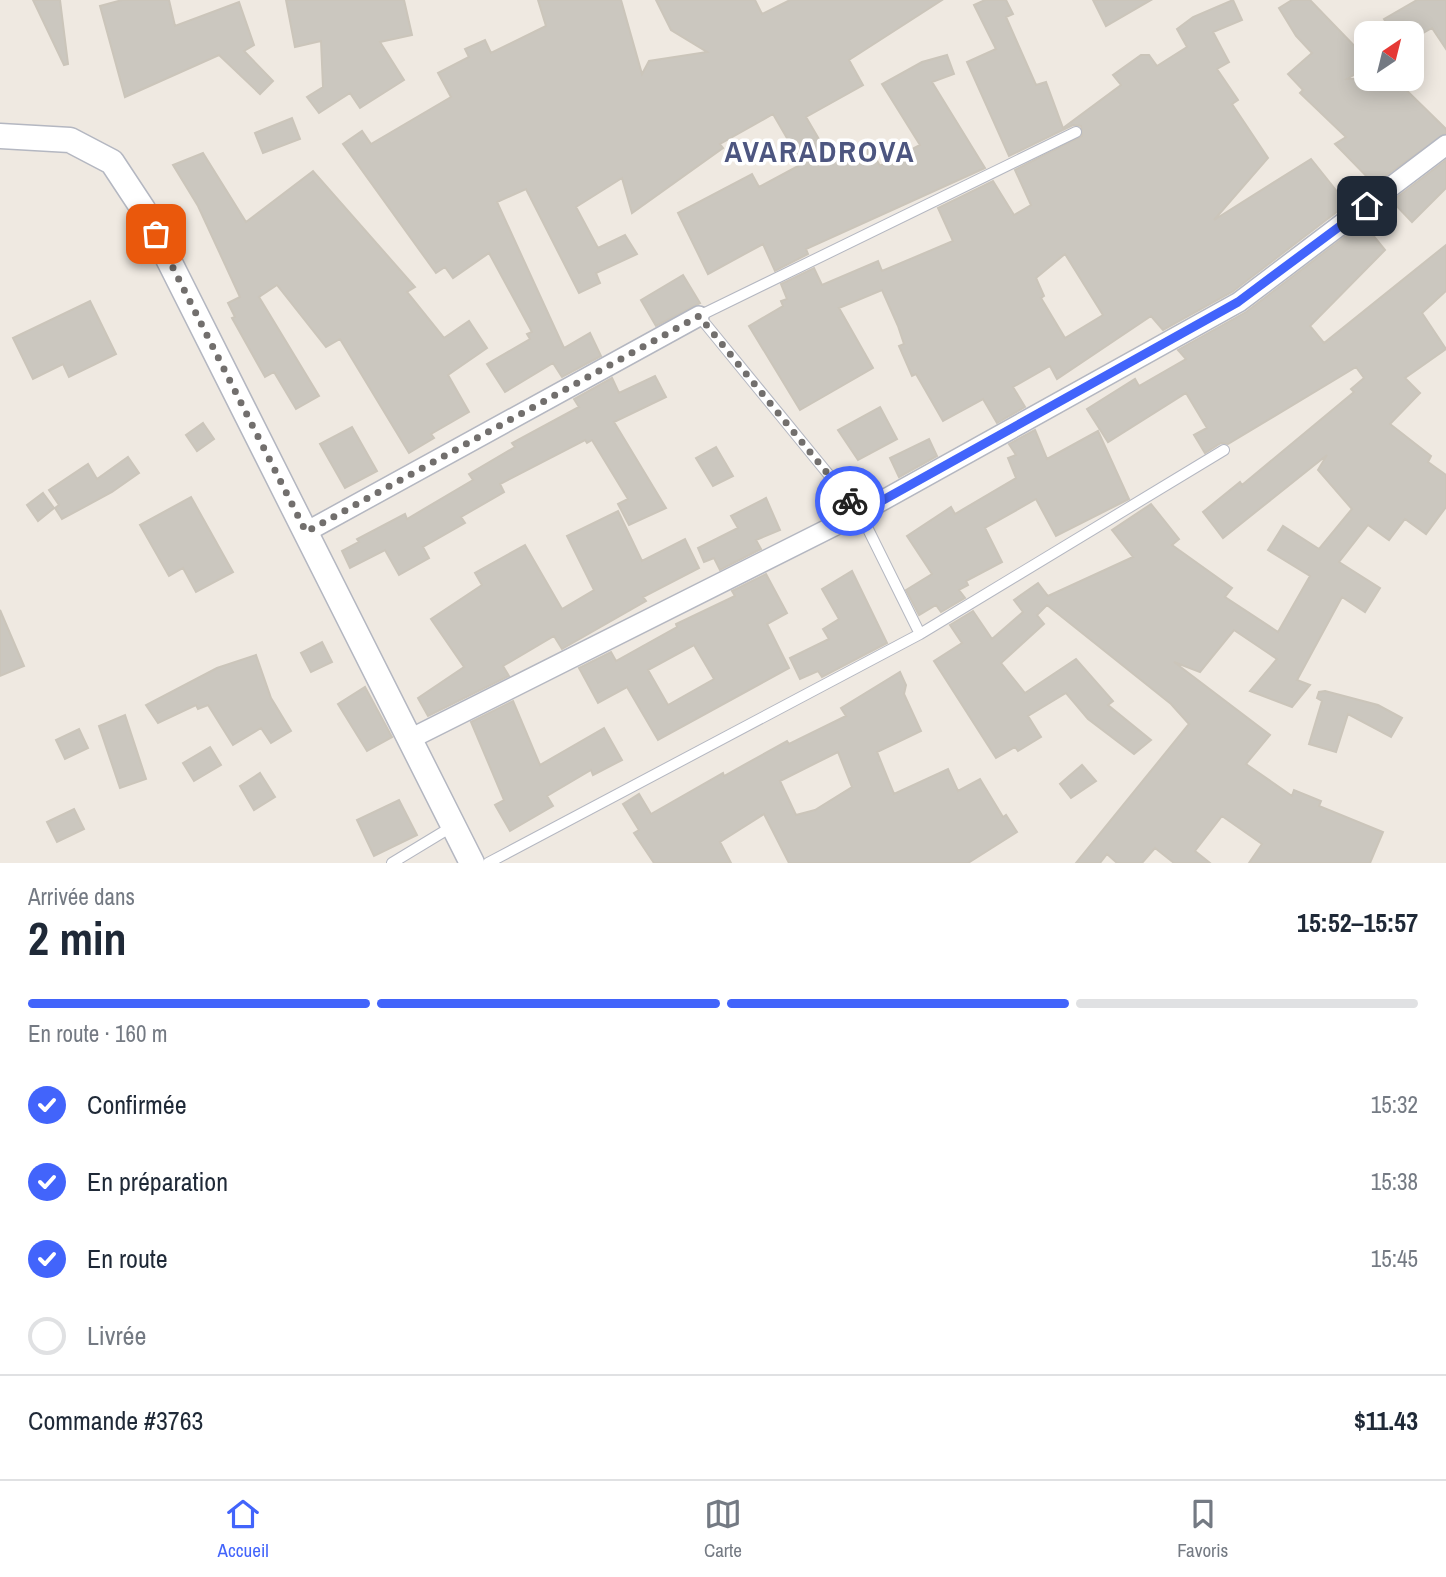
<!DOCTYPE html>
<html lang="fr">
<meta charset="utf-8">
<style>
body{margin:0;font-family:"Archivo Narrow",sans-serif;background:#f2f2f3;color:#1f2937;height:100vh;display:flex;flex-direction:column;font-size:26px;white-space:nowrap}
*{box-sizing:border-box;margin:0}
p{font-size:23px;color:#747a83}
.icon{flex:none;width:38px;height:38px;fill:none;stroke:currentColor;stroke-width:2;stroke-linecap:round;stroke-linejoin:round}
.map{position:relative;height:863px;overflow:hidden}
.side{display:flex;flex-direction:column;background:#fff;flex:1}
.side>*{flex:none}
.needle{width:46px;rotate:35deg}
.buttons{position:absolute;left:1354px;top:21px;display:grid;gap:14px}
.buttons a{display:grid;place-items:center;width:70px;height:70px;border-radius:14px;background:#fff;box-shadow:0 4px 18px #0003;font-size:35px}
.pin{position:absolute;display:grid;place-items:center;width:60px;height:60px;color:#fff;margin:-30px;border-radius:14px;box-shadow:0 4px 10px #0006}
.courier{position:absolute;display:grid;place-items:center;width:70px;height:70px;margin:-35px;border:5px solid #4264fb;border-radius:50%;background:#fff;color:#222;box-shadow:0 2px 9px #0007}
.headline em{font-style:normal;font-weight:700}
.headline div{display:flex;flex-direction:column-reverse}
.headline{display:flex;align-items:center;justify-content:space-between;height:119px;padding:0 28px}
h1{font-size:46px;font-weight:700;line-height:52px}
.bar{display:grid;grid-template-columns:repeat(4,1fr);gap:10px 7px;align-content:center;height:84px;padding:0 28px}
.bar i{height:9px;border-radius:5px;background:#e0e1e3}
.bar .selected{background:#4264fb}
.bar p{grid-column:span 4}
.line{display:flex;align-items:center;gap:18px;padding:0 28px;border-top:2px solid #e0e1e3}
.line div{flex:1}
ol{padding:0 28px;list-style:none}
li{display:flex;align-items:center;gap:21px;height:77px}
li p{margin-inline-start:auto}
li .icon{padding:7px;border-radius:50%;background:#4264fb;color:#fff;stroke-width:4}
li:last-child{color:#747a83}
li i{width:38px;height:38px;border:4px solid #e0e1e3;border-radius:50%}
.tab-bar{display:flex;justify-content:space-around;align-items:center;height:98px;border-top:2px solid #e0e1e3;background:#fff;font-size:19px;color:#747a83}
.tab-bar a{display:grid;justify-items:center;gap:4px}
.tab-bar .selected{color:#4264fb}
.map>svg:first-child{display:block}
</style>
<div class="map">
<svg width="1446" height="863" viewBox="0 0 1446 863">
<rect width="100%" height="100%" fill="#efe9e1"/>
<!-- building -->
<path fill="#cbc7bf" stroke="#cbc5ba" stroke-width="2" fill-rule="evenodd" d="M33 0H60L68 64 64 65Z
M122 0H169L175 26 239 2 254 45 244 51 273 81 260 94 219 55 125 97 100 6Z
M286 0H404L412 35 380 42 404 80 360 108 350 93 319 113 307 97 323 87 321 41 295 47Z
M538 0H621L642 74 649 61 707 52 671 30 656 0H755L762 14 790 0H942L849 60 863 85 806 117 830 158 866 140 880 166 920 145 882 84 922 62 947 55 954 74 932 82 985 168 806 249 808 254 775 271 763 244 708 274 678 213 752 174 759 187 802 164 773 114 720 144 723 148 632 213 622 178 576 207 598 248 625 235 637 254 596 273 600 283 579 293 526 189 497 202 564 348 590 333 601 356 562 377 553 363 505 392 487 364 530 339 527 334 532 332 489 253 453 278 445 267 436 273 343 144 362 131 371 144 451 97 438 73 469 57 465 49 485 40 491 53 546 26Z
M985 0H1006L1013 14 1006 17 1036 85 1046 82 1063 128 1121 85 1113 75 1141 55H1149L1157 66 1187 47 1177 29 1193 17 1233 0 1242 20 1213 32 1229 62 1217 69 1238 100 1232 104 1268 158 1214 220 1311 159 1347 204 1232 292 1163 330 1151 316 1057 379 1050 366 1013 387 1025 407 997 423 983 399 943 421 916 374 912 376 899 346 904 344 898 326 882 290 839 308 873 368 800 410 749 326 783 306 781 301 787 299 781 284 814 268 822 285 878 261 882 271 953 241 938 208 993 181 1014 215 1031 205 1015 170 1082 136 1081 126 1073 125 1009 156 967 62 996 49 974 5ZM1065 254 1103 315 1065 338 1041 298 1044 296 1036 278Z
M1093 0H1151L1106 26Z
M1292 0H1310L1367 59V67L1347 79H1395L1446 129V133L1374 184 1335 144 1346 137 1300 93 1303 90 1288 74 1312 53 1296 36 1279 8Z
M1417 0H1446V49L1432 28 1423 33H1393L1384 19Z
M292 118 300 139 263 153 255 133Z
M203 153 246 222 313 171 415 287 407 292 444 338 469 321 487 348 448 375 469 412 431 434 434 438 409 453 340 339 326 347 277 285 259 297 319 396 296 409 274 372 265 377 232 318 235 317 228 303 240 297 198 206 173 165Z
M1446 160V188L1412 222 1392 201Z
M1363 223 1385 250 1310 326 1324 343 1446 245V291L1422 313 1446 349 1405 378 1420 393 1390 424 1431 456 1428 462 1446 475V507L1426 534 1405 519 1389 540 1368 525 1339 562 1380 588 1365 612 1342 597 1297 680 1310 685 1292 707 1250 691 1277 659 1234 630 1200 672 1174 662 1270 735 1246 764 1292 796 1294 790 1321 801 1319 806 1383 832 1370 863H1249L1262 844 1222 816 1195 851 1210 863H1174L1155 848 1142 863H1117L1107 854 1100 863H1076L1189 724 1171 704 1047 605 1037 615 1044 624 1001 663 1025 693 1076 659 1113 701 1108 705 1151 740 1134 754 1088 719 1066 693 1028 716 1041 737 1018 751 1015 747 996 758 934 661 962 643 950 625 973 611 992 639 1023 612 1014 600 1038 583 1048 596 1133 557 1112 530 1151 504 1179 539 1172 545 1232 588 1225 597 1278 632 1310 576 1268 550 1283 526 1319 549 1352 509 1318 470 1327 455 1223 538 1203 512 1240 482 1242 485 1354 392 1351 389 1364 378 1356 367 1228 444 1221 443 1205 453 1194 435 1207 428 1186 393 1108 442 1087 409 1135 379 1139 386 1186 359 1178 350 1246 312Z
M683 275 700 303 656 326 641 300Z
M90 301 116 354 69 377 63 364 33 379 13 338Z
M655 376 666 397 614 422 666 508 629 525 618 504 628 499 592 440 587 443 585 440 500 484 504 492 461 517 465 523 423 547 429 558 399 575 385 550 350 568 342 551 359 542 357 539 405 514 407 519 473 480 469 474 515 447 512 443 579 407 574 399 612 378 619 393Z
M880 407 897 439 858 460 838 430Z
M203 423 214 439 197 451 186 435Z
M352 427 377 471 345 488 320 444Z
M1035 430 1047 459 1098 431 1129 499 1056 536 1036 499 985 528 1002 562 966 581 968 585 959 590 965 598 941 612 936 605 919 615 906 590 932 574 907 536 951 507 955 514 1016 478 1008 458 1016 455 1009 444Z
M929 439 937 456 899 477 890 458Z
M716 447 733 476 713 486 696 458Z
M128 457 139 473 112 492 62 519 55 508 59 505 49 490 88 464 97 479Z
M43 493 54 508 38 521 27 505Z
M191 497 233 572 196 592 183 568 169 576 140 525Z
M766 498 780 530 756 540 761 549 720 570 714 558 704 562 698 548 738 528 731 516Z
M618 511 642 561 685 539 699 568 643 597 646 601 562 649 554 636 503 666 509 676 428 716 418 698 464 667 431 619 482 585 475 573 525 545 562 609 594 590 567 536Z
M852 571 887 643 822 677 818 671 800 679 790 658 829 639 823 629 839 619 822 589Z
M766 574 787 613 767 624 789 668 658 740 627 687 598 703 579 668 611 652 616 661 677 627 676 624 735 596 732 591ZM694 645 714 679 668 705 648 670Z
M0 610 24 666 0 676Z
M322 642 332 662 311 672 301 653Z
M256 655 271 698 291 731 271 743 261 728 233 745 208 705 198 709 196 705 158 723 146 705 217 668Z
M900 672 906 685 904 694 921 731 877 752 894 794 948 769 958 791 980 779 1003 817 1006 815 1017 832 968 863H789L764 814 720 842 731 863H654L634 833 639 830 623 804 639 794 651 814 723 773 724 776 787 741 789 744 846 716 841 708ZM838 752 852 787 815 810 796 815 780 781Z
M365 687 392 737 367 751 338 704Z
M1325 691 1378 705 1402 718 1391 737 1348 714 1336 752 1309 744 1322 701 1317 698 1319 692Z
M513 701 540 765 604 728 622 760 593 775 591 770 547 796 553 806 510 831 495 805 504 800 471 722Z
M125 715 146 779 120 788 99 726Z
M79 729 88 748 65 759 56 740Z
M210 747 221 765 194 781 183 763Z
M1082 765 1096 781 1071 798 1060 784Z
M260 773 275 797 254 810 240 786Z
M399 800 417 835 374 856 357 820Z
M74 809 84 829 57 842 47 822Z"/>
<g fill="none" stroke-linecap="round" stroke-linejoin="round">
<defs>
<path id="service" d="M920 634 860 513 699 316 1076 132
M392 863 453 826
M488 863 920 634 1224 450"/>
<path id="minor" d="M306 532 699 316
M410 739 860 513 1239 302 1446 145"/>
<path id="tertiary" d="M0 136 70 140 112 162 143 209 472 863"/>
</defs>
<!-- service casing -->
<use href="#service" stroke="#b4b7c1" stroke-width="12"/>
<!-- minor casing -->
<use href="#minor" stroke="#b4b7c1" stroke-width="22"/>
<!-- tertiary casing -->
<use href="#tertiary" stroke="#b4b7c1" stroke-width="27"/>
<!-- service -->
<use href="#service" stroke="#fff" stroke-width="10"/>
<!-- minor -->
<use href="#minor" stroke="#fff" stroke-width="19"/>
<!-- tertiary -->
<use href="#tertiary" stroke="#fff" stroke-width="24"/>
</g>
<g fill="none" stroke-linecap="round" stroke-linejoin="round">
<!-- done -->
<path stroke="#726f6d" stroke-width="7" stroke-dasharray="0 12.6" d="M156 234 306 532 699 316 850 501"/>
<!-- route -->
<path stroke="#4264fb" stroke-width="9" d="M850 501 860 513 1238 302 1367 206"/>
</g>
<g text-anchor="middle" stroke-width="7" stroke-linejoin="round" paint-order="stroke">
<!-- district labels -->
<g font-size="30" font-weight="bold" letter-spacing="2" fill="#4d5680" stroke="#fff">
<text x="820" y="162">AVARADROVA</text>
</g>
</g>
</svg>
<div class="buttons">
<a><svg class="needle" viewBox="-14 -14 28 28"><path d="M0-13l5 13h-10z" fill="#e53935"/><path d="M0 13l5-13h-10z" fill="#747a83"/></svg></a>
</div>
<div class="pin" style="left:156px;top:234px;background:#ea580c"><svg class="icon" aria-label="bag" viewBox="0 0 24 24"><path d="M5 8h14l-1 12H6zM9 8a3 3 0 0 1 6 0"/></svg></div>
<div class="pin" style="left:1367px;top:206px;background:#1f2937"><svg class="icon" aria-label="home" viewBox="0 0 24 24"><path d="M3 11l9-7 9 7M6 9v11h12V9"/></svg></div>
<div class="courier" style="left:850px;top:501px"><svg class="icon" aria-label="bike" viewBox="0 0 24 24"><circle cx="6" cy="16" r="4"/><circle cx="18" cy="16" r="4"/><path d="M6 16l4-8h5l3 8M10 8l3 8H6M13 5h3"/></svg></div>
</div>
<section class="side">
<div class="headline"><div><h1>2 min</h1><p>Arrivée dans</p></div><em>15:52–15:57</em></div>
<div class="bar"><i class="selected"></i><i class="selected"></i><i class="selected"></i><i></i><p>En route · 160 m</p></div>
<ol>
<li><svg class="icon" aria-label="check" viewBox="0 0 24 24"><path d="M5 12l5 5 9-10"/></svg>Confirmée<p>15:32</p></li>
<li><svg class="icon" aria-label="check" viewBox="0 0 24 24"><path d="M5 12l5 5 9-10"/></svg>En préparation<p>15:38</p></li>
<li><svg class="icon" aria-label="check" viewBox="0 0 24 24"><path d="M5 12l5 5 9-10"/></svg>En route<p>15:45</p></li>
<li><i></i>Livrée</li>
</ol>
<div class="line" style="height:91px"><div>Commande #3763</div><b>$11.43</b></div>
</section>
<nav class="tab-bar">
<a class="selected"><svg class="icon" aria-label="home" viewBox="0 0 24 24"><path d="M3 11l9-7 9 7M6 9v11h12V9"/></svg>Accueil</a>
<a><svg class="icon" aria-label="map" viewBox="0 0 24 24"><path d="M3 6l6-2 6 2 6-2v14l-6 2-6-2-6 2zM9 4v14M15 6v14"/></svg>Carte</a>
<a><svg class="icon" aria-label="saved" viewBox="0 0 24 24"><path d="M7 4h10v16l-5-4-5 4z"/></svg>Favoris</a>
</nav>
